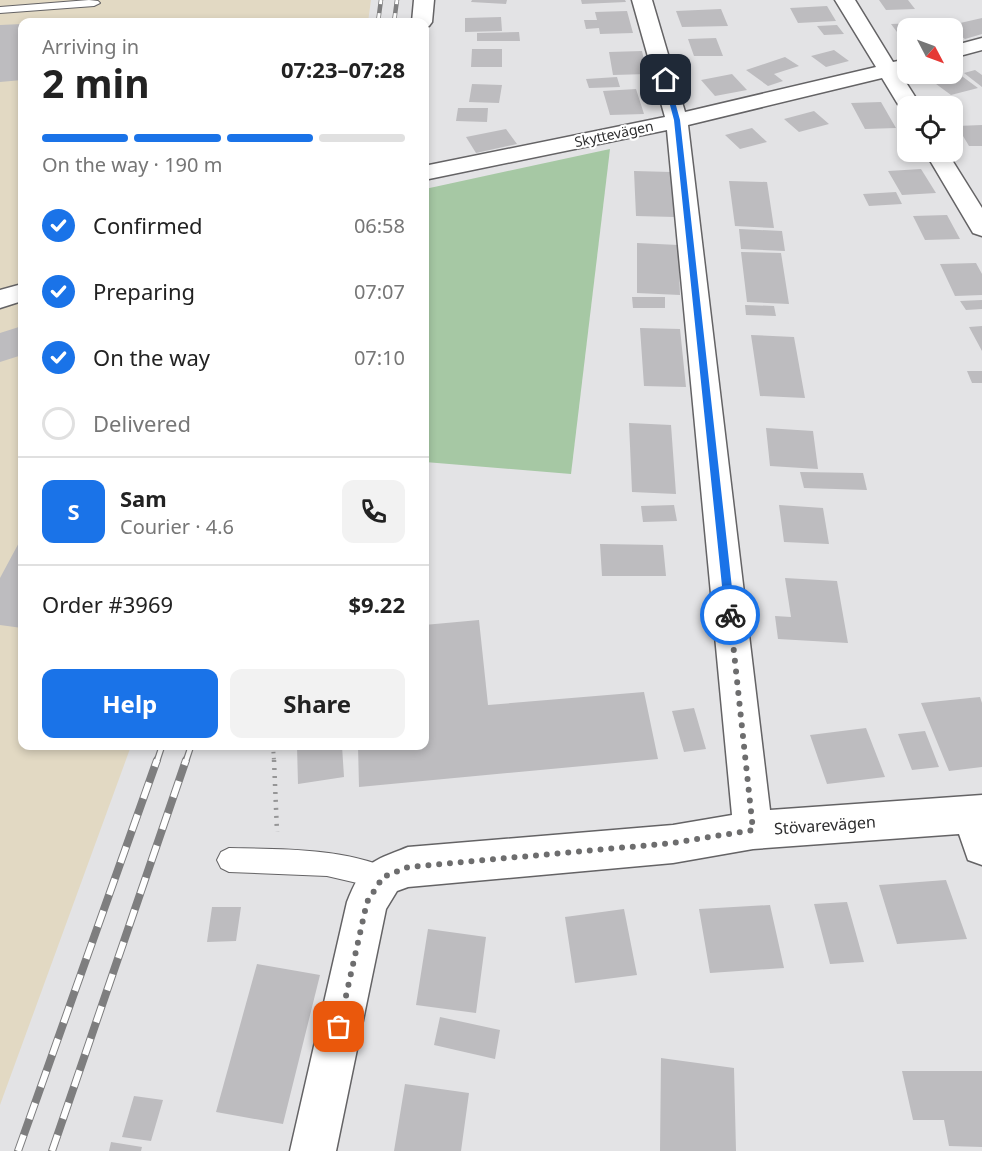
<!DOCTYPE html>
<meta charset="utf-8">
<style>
body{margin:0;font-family:"Noto Sans",sans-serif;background:#f2f2f2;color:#222;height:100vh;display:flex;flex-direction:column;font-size:22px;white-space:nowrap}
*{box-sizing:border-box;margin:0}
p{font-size:20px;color:#767676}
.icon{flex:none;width:33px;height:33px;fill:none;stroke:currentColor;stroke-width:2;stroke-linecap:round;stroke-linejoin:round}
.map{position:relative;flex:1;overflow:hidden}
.drawer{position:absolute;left:18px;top:18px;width:411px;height:732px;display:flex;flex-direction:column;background:#fff;border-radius:12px;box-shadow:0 3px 9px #0003}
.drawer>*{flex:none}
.needle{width:39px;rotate:131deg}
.tools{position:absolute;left:897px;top:18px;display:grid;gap:12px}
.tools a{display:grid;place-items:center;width:66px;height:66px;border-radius:12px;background:#fff;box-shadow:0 3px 9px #0003;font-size:30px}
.pin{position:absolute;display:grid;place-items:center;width:51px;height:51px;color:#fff;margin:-26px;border-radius:12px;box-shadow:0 3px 9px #0006}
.courier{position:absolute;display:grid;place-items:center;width:60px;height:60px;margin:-30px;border:4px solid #1a73e8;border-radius:50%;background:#fff;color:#222;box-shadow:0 2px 8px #0007}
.head em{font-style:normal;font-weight:700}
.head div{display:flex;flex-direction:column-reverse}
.head{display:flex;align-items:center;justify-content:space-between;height:102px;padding:0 24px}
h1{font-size:39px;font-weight:700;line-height:45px}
.bar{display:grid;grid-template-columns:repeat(4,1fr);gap:9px 6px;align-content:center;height:72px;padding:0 24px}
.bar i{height:8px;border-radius:4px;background:#e0e0e0}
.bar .current{background:#1a73e8}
.bar p{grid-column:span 4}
.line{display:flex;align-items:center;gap:15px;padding:0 24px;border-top:2px solid #e0e0e0}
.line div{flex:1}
.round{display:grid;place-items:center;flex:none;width:63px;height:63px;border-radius:12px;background:#f2f2f2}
ol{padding:0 24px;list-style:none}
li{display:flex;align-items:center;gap:18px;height:66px}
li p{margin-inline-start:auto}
li .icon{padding:6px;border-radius:50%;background:#1a73e8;color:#fff;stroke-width:4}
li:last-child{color:#767676}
li i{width:33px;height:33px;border:3px solid #e0e0e0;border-radius:50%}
.action{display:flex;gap:12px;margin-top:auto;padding:12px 24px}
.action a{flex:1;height:69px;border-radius:12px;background:#1a73e8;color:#fff;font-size:24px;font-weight:700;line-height:69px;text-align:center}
.action a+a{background:#f2f2f2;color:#222}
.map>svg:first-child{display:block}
</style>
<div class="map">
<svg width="982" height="1151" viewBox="0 0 982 1151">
<rect width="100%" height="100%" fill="#e3e3e5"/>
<!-- industrial -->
<path fill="#e2d9c3" d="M0 0H371L368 22H22V746H131L0 1105Z"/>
<!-- green -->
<path fill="#a6c8a4" d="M610 149 571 474 425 462V189Z"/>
<!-- building -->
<path fill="#bdbcbf" d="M472 0H507L506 4 471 2Z
M581 0H625L626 2 582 4Z
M879 0H908L915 9 886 10Z
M827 6 836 21 798 23 790 8Z
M721 9 728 26 682 27 676 11Z
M627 11 633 33 600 34 599 28 586 29 584 20H597L595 12Z
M501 17 502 31 465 32V18Z
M982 18V34L965 39 947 26Z
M918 23 923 28H908V32H897L891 24Z
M22 24V80L0 82V25Z
M837 25 844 34 824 35 817 26Z
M519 32 520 41H477V33Z
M716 38 723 56H694L688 39Z
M472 49H502V67H471Z
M834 50 849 61 826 67 811 56Z
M642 51 647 74 613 75 609 52Z
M785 57 799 66 774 74 783 81 768 86 746 70Z
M975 70 982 75V87L964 73Z
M732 74 747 90 715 96 701 80Z
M959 74 978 88 951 95 932 81Z
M617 77 620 87 589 88 586 79Z
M472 84 502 85 499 103 469 102Z
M636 89 644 114 610 115 603 91Z
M881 102 896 128 865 129 851 103Z
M458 108H488L487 122 456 121Z
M814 111 829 124 799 132 784 119Z
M982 125V146H969L957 126Z
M752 128 767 142 740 149 725 135Z
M506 129 517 144 476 153 466 137Z
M921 169 936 193 902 195 888 171Z
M634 171 671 172 675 217 636 216Z
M729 181 767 182 774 228 735 226Z
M896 192 902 204 869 206 863 194Z
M947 215 960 239 925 240 913 216Z
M739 229 782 231 785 251 741 249Z
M637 243 678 245 680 295 637 293Z
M741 252 781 253 789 304 747 302Z
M976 263 982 274V295L955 296 940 264Z
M632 297H665V308H633Z
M982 300V309L966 310 960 301Z
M745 305 774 306 776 316 746 315Z
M22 326V355L0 362V333Z
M982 326V351L969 327Z
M640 328 680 329 686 387 644 386Z
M751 335 794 337 805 398 760 396Z
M967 371H982V383H972Z
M629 423 671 425 676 494 632 492Z
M766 428 813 431 818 469 770 466Z
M800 472 863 473 867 490 804 488Z
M674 505 677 521 643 522 641 506Z
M779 505 823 508 829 544 784 542Z
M22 537V628L0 625V578Z
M600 544 663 545 666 576H602Z
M785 578 837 581 848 643 778 639 775 616 791 617Z
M479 620 488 705 644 692 658 759 359 787 358 746H424V625Z
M980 697 982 703V767L949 771 921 703Z
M694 708 706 749 684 752 672 711Z
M866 728 885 777 827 784 810 735Z
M925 731 939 767 912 770 898 734Z
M297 746H342L344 777 298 784Z
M946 880 967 939 897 944 879 885Z
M847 902 864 962 830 964 814 904Z
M770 905 784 968 710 973 699 909Z
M212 907H241L236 941 207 942Z
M624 909 637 975 575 983 565 917Z
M428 929 486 937 476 1013 416 1005Z
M257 964 320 975 283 1124 216 1112Z
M440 1017 500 1030 495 1059 434 1045Z
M661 1058 734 1068 736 1151H660Z
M902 1071H982V1147L949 1146 944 1120H913Z
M405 1084 469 1093 461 1151H394Z
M134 1096 163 1100 151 1141 122 1137Z
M111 1142 142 1147 141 1151H109Z"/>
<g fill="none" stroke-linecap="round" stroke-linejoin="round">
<defs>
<path id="service" d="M89 0 98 1 100 3 94 6 0 13V7Z
M229 848C283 849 341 848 391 869L395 877 391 885 383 889 327 876 229 872 221 868 217 860 221 852Z"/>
<path id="minor" d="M414 0H434L432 22 429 26 424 27V22H412Z
M632 0H652L685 112 876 67 835 0H855L893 62 908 59V71L900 73 921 106H908V112L902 111 882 78 688 125 770 810 982 795V865L968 860 959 834 753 849 673 863 408 887 397 891 386 909 336 1151H290L347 902C363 862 370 862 408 847L673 825 732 815 667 130 424 180V166L665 117Z
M982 38V50L952 58V46Z
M925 152H947L982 208V236L973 233Z
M22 284V301L0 308V290Z"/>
</defs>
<!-- service casing -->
<use href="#service" stroke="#646365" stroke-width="2"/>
<!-- minor casing -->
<use href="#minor" stroke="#646365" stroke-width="3"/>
<!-- path-far1 -->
<path stroke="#959596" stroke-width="4" stroke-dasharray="1.5 4.5" stroke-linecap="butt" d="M273 746 274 761"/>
<!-- path -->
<path stroke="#959596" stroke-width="4.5" stroke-dasharray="2 6" stroke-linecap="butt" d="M274 760 277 832"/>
<!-- service -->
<use href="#service" fill="#fff" fill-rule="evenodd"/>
<!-- minor -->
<use href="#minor" fill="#fff" fill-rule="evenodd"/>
<defs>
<path id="rail-far2" d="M378 22 381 0
M394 22 397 0"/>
<path id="rail-far1" d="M157 761 162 746
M186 761 191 746"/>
<path id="rail" d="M18 1151 157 760
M52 1151 186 760"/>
</defs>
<!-- rail-far2 casing -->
<use href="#rail-far2" stroke="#7e7e7f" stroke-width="4.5"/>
<!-- rail-far1 casing -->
<use href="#rail-far1" stroke="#7e7e7f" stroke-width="7"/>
<!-- rail casing -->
<use href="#rail" stroke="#7e7e7f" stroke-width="8"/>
<!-- rail-far2 -->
<use href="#rail-far2" stroke="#fff" stroke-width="3" stroke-dasharray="9" stroke-linecap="butt"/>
<!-- rail-far1 -->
<use href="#rail-far1" stroke="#fff" stroke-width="4.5" stroke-dasharray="14" stroke-linecap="butt"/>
<!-- rail -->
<use href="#rail" stroke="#fff" stroke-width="6" stroke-dasharray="17" stroke-linecap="butt"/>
</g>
<!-- route -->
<path fill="#1a73e8" d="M663 79 669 80 680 120 735 615 730 620 725 615 674 120Z"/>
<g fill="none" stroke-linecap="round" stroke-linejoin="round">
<!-- done -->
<path stroke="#6d6d6e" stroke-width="6" stroke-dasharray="0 10.8" d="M339 1027 367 902 383 877 408 867 673 843 753 830 730 615"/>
</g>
<g text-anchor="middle" stroke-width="4.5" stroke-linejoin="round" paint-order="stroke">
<!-- far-street labels -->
<g font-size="14" fill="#2d2d2e" stroke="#fff">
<text transform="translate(614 134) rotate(-12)" y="5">Skyttevägen</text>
</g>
<!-- street labels -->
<g font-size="16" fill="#2d2d2e" stroke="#fff">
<text transform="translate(825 825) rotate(-4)" y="6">Stövarevägen</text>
</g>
</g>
</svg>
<div class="tools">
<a><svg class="needle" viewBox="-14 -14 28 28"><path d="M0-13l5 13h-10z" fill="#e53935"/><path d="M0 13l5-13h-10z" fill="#767676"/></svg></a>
<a><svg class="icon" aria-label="locate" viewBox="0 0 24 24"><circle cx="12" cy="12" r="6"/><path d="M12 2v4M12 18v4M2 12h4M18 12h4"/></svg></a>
</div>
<div class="pin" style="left:339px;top:1027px;background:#ea580c"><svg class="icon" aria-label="bag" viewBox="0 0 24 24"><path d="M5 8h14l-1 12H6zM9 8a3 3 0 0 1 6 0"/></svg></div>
<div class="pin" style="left:666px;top:80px;background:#1f2937"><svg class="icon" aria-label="home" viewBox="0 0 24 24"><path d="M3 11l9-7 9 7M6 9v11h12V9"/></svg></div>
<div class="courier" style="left:730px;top:615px"><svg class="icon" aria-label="bike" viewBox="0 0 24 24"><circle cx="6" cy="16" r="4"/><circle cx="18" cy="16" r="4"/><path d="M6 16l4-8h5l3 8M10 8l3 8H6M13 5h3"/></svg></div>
<section class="drawer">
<div class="head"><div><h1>2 min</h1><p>Arriving in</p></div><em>07:23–07:28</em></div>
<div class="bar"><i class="current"></i><i class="current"></i><i class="current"></i><i></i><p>On the way · 190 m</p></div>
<ol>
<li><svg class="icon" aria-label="check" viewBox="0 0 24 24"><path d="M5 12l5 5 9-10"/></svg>Confirmed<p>06:58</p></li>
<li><svg class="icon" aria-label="check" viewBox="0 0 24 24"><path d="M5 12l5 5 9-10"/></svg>Preparing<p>07:07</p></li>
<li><svg class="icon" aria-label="check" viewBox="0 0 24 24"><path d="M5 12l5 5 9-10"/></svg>On the way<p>07:10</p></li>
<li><i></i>Delivered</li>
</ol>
<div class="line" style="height:108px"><b class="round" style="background:#1a73e8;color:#fff">S</b><div><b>Sam</b><p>Courier · 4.6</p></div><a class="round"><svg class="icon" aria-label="phone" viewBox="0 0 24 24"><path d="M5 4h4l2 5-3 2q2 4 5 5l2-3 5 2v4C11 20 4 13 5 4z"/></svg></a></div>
<div class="line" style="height:78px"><div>Order #3969</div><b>$9.22</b></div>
<div class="action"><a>Help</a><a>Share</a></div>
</section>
</div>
